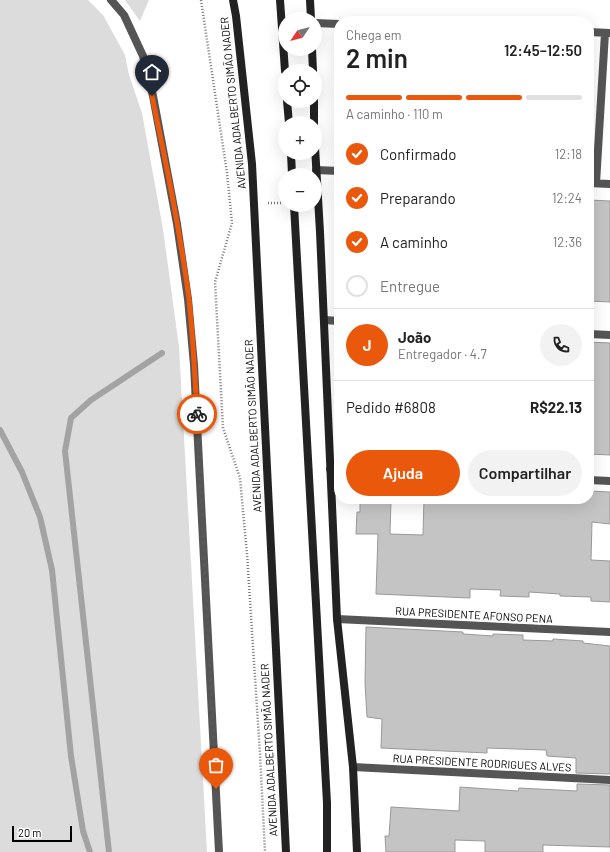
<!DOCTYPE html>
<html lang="pt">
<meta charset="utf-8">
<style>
body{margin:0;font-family:Barlow,sans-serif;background:#f2f2f2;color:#222;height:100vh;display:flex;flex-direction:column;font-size:15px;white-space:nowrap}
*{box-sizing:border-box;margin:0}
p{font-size:13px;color:#767676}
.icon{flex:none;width:22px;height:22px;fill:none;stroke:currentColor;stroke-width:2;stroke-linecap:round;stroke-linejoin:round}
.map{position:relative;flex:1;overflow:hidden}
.details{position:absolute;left:334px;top:16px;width:260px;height:488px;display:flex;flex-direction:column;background:#fff;border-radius:16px;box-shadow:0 4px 16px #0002}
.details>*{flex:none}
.needle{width:26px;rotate:235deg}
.tools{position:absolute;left:278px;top:12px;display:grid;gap:8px}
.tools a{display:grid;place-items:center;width:44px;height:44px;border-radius:50%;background:#fff;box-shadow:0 4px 16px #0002;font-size:20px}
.scale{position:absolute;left:12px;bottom:10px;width:60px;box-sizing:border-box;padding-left:4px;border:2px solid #000;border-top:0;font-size:11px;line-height:14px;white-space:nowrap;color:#000;-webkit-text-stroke:3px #fff;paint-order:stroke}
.pin{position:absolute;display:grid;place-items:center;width:34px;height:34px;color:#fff;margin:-41px -17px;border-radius:50% 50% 50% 0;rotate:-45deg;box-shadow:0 0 4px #0007}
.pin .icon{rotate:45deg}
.courier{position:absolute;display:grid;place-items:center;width:40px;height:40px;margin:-20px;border:3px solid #ea580c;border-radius:50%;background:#fff;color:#222;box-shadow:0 1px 5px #0007}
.summary em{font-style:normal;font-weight:600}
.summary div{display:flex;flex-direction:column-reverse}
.summary{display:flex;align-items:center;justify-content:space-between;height:68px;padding:0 12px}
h1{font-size:26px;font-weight:600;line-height:30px}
.bar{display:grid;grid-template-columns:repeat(4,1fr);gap:6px 4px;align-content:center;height:48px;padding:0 12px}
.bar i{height:5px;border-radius:3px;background:#e0e0e0}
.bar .current{background:#ea580c}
.bar p{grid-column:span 4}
.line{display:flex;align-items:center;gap:10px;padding:0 12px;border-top:1px solid #e0e0e0}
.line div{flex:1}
.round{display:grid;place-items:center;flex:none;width:42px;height:42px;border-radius:21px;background:#f2f2f2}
ol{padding:0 12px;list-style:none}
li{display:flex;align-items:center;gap:12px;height:44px}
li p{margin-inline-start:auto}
li .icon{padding:4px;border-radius:50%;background:#ea580c;color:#fff;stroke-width:4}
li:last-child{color:#767676}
li i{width:22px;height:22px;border:2px solid #e0e0e0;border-radius:50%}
.action{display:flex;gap:8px;margin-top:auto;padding:8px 12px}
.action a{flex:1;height:46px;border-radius:24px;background:#ea580c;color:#fff;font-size:16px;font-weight:600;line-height:46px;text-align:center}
.action a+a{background:#f2f2f2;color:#222}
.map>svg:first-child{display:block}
</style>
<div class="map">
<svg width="610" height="852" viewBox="0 0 610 852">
<rect width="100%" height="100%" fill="#fff"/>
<!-- green -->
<path fill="#dcdcdc" d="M0 0H88L103 15 125 55 129 75 142 113 163 229 179 347 207 852H0Z
M125 0H149L140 21Z"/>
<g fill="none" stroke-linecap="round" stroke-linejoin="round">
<!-- stream -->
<path stroke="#a3a3a3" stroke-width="6" d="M0 430 22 472 40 517 52 570 71 756 83 831 90 852
M109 852 65 451 71 418 91 400 162 353"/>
</g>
<!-- building -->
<path fill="#c4c4c4" stroke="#999" d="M589 200 610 201V302L589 301Z
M589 342 610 343V455L589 454Z
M589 491 610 492V524L592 522 591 560 610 561V602L591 601V597L560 596V594L529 592V597L500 596 501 590 470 589V598L376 594 378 534H356L357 512H360V503H363L364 499H391L390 534 423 535 424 499H589Z
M366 627 463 632V634L493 636V634L523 635V640L553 641V639L583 641V643L610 646V774L576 773V758L547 756 546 750 487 748V753L381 748 382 719 367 717 365 683Z
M577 784 610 785V847L543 845V852H485V841L455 840V852H386L385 836H389L391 807 459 811 460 787 518 791 519 788 577 791Z"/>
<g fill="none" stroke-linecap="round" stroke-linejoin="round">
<!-- path -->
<path stroke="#777" stroke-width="2.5" stroke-dasharray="1 2" stroke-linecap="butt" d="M201 0 227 173 232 223 215 282 223 428 240 478 247 554 260 754 265 852
M268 203H281"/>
<!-- lane -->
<path stroke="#555" stroke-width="8" d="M111 0 124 15 143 56 153 96 177 224 188 299 194 365 219 852"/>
<!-- street -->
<path stroke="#555" stroke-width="8" d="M315 23 339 24
M589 32 610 33
M316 170 339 171
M589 183 610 184
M596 183 605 33
M324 320 339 321
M589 334 610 335
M330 469 339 470
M589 480 610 481
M337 619 610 632
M353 767 610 780"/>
<!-- secondary -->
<path stroke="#222" stroke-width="8" d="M233 0 236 16 252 164 286 852
M280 0 285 71
M310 0 311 19
M312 49 313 71
M287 101 289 123
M314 101V123
M315 147 320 232 337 619 353 767 357 852
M291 153 292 175
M294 205 327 803V852"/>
</g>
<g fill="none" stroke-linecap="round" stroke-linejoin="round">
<!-- done -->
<path stroke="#595959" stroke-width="4" stroke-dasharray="0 7.2" d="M197 414 216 789"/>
<!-- route -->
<path stroke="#ea580c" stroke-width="5" d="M152 96C166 163 180 231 189 299 193 337 195 376 197 414"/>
</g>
<g text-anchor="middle" stroke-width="4" stroke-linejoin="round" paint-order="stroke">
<!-- street labels -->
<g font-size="11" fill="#000" stroke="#fff">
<text transform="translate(233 103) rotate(-96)" y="4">AVENIDA ADALBERTO SIMÃO NADER</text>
<text transform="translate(253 426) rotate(-93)" y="4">AVENIDA ADALBERTO SIMÃO NADER</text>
<text transform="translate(474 615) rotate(3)" y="4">RUA PRESIDENTE AFONSO PENA</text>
<text transform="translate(269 750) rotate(-93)" y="4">AVENIDA ADALBERTO SIMÃO NADER</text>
<text transform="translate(482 763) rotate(3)" y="4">RUA PRESIDENTE RODRIGUES ALVES</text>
</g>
</g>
</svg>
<div class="tools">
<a><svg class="needle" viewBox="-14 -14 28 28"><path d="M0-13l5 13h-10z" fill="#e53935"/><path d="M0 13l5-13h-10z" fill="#767676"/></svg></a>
<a><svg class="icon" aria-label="locate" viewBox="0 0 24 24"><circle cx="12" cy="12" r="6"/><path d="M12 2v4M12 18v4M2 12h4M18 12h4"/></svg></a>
<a>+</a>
<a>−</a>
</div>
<div class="scale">20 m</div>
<div class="pin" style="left:216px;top:789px;background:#ea580c"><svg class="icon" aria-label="bag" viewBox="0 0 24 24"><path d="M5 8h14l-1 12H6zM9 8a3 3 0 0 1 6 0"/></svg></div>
<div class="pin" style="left:152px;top:96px;background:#1f2937"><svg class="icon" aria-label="home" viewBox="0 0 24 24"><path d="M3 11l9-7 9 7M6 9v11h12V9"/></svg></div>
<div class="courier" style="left:197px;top:414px"><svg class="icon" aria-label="bike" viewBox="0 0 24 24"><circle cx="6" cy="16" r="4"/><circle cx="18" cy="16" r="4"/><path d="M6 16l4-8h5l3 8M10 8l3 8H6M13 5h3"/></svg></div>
<section class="details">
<div class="summary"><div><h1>2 min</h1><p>Chega em</p></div><em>12:45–12:50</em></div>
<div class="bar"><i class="current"></i><i class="current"></i><i class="current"></i><i></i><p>A caminho · 110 m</p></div>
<ol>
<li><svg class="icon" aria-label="check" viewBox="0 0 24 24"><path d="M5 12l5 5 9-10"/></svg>Confirmado<p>12:18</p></li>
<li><svg class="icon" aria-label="check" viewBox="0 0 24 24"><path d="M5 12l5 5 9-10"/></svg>Preparando<p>12:24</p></li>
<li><svg class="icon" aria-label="check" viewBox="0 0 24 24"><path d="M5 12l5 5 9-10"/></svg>A caminho<p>12:36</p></li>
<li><i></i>Entregue</li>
</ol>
<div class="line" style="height:72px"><b class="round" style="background:#ea580c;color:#fff">J</b><div><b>João</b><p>Entregador · 4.7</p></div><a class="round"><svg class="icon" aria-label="phone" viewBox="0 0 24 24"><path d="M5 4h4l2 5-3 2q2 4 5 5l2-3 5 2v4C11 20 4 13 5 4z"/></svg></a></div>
<div class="line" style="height:52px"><div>Pedido #6808</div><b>R$22.13</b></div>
<div class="action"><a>Ajuda</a><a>Compartilhar</a></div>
</section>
</div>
